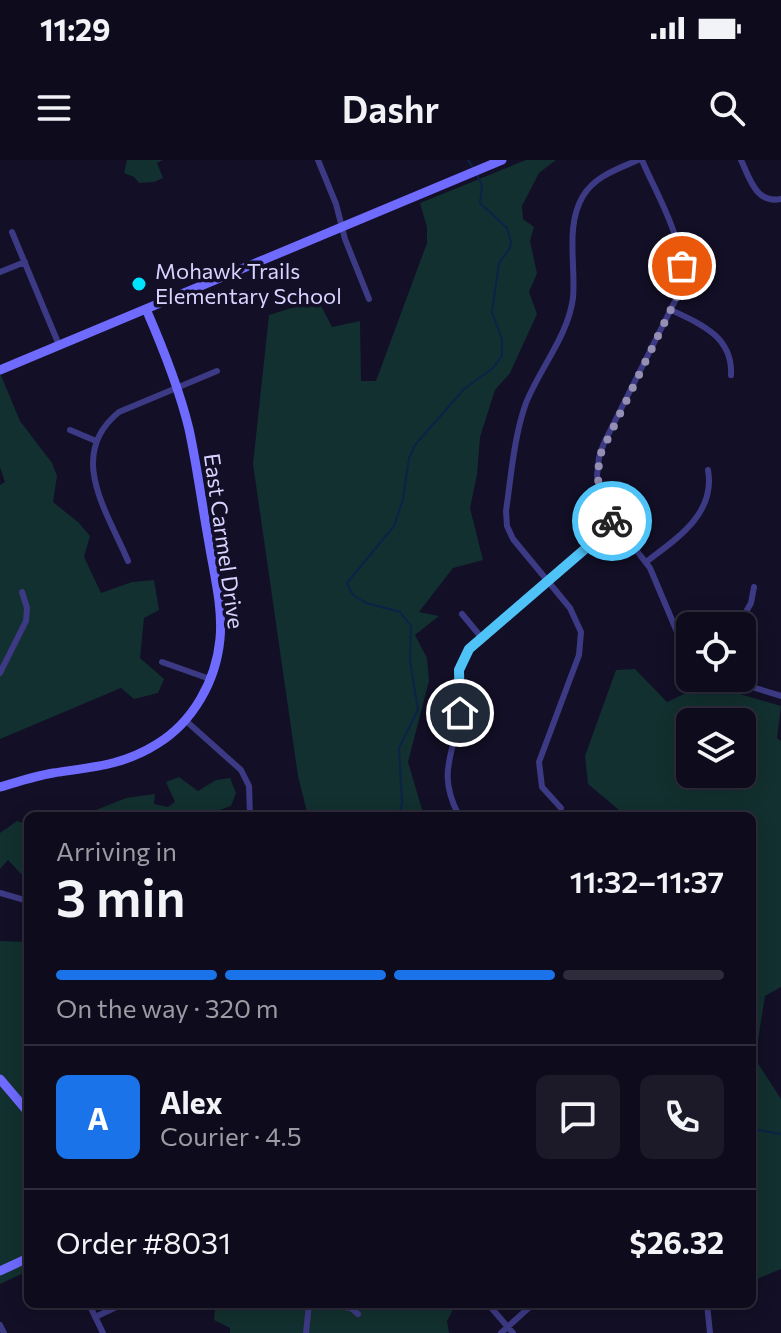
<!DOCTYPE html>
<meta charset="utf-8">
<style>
body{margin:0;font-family:Commissioner,sans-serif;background:#1c1929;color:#f1f3f6;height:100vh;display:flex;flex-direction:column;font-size:30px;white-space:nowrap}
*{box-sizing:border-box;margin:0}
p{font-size:26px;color:#9b9ba3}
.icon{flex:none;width:44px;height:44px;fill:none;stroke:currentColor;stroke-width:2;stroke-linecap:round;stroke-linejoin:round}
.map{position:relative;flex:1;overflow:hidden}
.side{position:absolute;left:24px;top:652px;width:732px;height:496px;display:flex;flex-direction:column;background:#0e0b1c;border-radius:12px;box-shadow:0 4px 20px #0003,0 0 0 2px #2e2b3b}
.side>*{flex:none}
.buttons{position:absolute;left:676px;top:452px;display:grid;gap:16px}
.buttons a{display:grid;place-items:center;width:80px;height:80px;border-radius:12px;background:#0e0b1c;box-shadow:0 4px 20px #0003,0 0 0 2px #2e2b3b;font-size:40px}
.pin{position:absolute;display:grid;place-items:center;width:68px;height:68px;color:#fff;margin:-34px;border:4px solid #fff;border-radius:50%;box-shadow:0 2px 8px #0007}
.courier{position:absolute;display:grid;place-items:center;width:80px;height:80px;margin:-40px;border:6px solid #4fc3f7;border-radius:50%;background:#fff;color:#222;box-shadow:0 2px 10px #0007}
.overview em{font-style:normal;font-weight:600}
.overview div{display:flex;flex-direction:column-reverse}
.overview{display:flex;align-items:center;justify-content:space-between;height:136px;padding:0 32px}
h1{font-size:52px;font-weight:600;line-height:60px}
.bar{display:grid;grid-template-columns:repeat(4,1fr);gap:12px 8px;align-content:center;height:96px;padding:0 32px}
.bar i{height:10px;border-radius:6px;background:#2e2b3b}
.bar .current{background:#1a73e8}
.bar p{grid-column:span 4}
.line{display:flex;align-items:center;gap:20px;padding:0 32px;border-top:2px solid #2e2b3b}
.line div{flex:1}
.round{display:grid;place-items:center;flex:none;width:84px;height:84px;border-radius:12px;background:#1c1929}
.status{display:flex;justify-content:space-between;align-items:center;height:56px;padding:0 40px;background:#0e0b1c;direction:ltr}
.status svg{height:22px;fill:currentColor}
header{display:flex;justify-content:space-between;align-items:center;height:104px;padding:0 32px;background:#0e0b1c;font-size:36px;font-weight:600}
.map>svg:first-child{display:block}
</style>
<div class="status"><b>11:29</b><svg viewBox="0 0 49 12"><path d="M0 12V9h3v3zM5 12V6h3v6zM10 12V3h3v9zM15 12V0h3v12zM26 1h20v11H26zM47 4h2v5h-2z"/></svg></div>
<header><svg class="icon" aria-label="menu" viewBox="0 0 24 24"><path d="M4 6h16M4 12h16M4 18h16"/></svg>Dashr<svg class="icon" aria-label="search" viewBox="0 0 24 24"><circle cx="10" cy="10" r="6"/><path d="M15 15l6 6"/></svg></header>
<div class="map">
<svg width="781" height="1173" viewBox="0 0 781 1173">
<rect width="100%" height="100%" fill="#130f26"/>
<!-- green -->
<path fill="#12302f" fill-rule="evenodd" d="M127 0H163L157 3 163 18 154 22 139 23 134 17 124 13Z
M526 0H556L539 13 522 46 523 59 534 67 530 81 537 113 529 132 537 154 510 213 495 230 480 277 477 315 470 348 483 400 453 408 419 452 439 456 415 475 427 498 429 521 408 602 424 656H308L298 616 253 304 269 155 318 140 332 167 360 161 361 221H376L427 83V67L420 43Z
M0 213 20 261 52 303 57 316 53 342 79 363 90 376 84 397 101 433 132 422 154 420 159 450 144 458 140 498 164 519 158 533 134 539 121 528 0 579V325L5 322 0 307Z
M635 509 667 542 705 524 781 546 777 578 781 581V827L765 836 755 899 781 939V1109L752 1121V656H616L619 650 588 624 585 596 616 510ZM742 562V614H690V562Z
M179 617 198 631 216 620 230 618 236 633 231 646 214 652 213 656H81L126 638 155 634 154 644 168 647 175 642 166 622Z
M17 661 28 665V706L23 716 8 700 0 709V673Z
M0 781 28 782V1111L0 1124Z
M210 1144H456L447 1161 449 1173H230V1168L214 1160 215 1149Z"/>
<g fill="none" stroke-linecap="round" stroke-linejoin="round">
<!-- stream -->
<path stroke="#0c2248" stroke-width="2" d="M468 0 474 9
M399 656 402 643 399 588 418 550 410 500 411 466 400 452 366 443 353 435 347 423 394 366 403 339 409 298 415 285 464 229 493 208 502 196V179L492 152 499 103 510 88 511 81 507 68 480 43 482 25 477 15
M752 969 781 974"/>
<!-- street -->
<path stroke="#3d3a85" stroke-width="6" d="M318 0 336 44 345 79 369 139
M642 0C660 43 694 92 676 139L604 283 599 297 597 316 604 348 650 408 680 479 690 494
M741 0C750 19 756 44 781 39
M12 72 59 185
M0 112 25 102
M671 150C701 164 733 177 731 215
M70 270 96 281
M128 401C107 351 66 295 119 252L217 211
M646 402C676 379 716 354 708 310
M462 454 481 477
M738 466 751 443 754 427
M162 502 210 519
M0 513 26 461 27 448 22 432
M723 518 781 536
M185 560 241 610 249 626 250 656
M561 648 542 627 539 602 579 495 581 472 570 448 513 379 507 366 506 351C511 317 514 276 526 243 540 208 568 176 573 138 576 105 565 66 583 36 595 16 618 9 638 0
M459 656C436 612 454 595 460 552 465 516 448 507 481 477L614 364
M0 733 28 741
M89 1144 103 1173
M326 1144 351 1148 358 1154
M488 1144 513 1173
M707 1144 710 1173
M95 1157 123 1144
M0 1165 4 1173
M306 1173 309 1144
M501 1173 533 1144"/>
<!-- secondary -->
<path stroke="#6f6bff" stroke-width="9" d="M0 210 502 0
M0 627C17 622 35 616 53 613 91 607 122 606 157 584 193 562 216 521 220 479 223 447 214 414 209 383 202 345 197 306 189 269 179 228 163 188 146 149
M0 919 28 952
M0 1111 28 1098"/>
</g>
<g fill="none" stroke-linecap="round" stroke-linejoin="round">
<!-- done -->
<path stroke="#948fb3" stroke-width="8" stroke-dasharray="0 14.4" d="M612 361 598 329 599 297 676 139 681 125 682 106"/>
<!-- route -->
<path stroke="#4fc3f7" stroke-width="10" d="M460 553 459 510 469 489 614 364 612 361"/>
</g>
<!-- markers -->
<circle fill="#00e5ff" stroke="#130f26" stroke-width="3" cx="139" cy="124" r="8"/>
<g text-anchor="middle" stroke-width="7" stroke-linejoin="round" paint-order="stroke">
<!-- poi labels -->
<g font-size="22" fill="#d9d4ff" stroke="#130f26" text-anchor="start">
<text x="155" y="119">Mohawk Trails<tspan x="155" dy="25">Elementary School</tspan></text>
</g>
<!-- street labels -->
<g font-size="22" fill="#d9d4ff" stroke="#130f26">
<text transform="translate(224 381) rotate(82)" y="8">East Carmel Drive</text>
</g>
</g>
</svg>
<div class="buttons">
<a><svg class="icon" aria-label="locate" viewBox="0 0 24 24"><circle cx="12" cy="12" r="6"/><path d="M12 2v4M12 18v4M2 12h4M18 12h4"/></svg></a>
<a><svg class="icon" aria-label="layers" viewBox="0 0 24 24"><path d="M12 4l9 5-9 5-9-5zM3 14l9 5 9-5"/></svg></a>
</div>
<div class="pin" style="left:682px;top:106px;background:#ea580c"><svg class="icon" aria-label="bag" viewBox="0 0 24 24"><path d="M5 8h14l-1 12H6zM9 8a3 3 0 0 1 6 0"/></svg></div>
<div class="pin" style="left:460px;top:553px;background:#1f2937"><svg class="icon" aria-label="home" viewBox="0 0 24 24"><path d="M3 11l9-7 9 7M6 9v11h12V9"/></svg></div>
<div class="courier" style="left:612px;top:361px"><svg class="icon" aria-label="bike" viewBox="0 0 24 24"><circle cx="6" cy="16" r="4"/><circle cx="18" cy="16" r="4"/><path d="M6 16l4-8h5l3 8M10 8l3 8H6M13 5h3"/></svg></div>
<section class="side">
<div class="overview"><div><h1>3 min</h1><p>Arriving in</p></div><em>11:32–11:37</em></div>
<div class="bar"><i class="current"></i><i class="current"></i><i class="current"></i><i></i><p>On the way · 320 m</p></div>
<div class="line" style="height:144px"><b class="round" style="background:#1a73e8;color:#fff">A</b><div><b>Alex</b><p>Courier · 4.5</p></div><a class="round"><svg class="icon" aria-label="chat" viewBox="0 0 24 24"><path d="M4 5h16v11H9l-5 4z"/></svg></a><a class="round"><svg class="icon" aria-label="phone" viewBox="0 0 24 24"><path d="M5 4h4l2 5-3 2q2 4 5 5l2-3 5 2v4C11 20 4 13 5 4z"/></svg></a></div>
<div class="line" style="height:104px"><div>Order #8031</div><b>$26.32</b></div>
</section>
</div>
